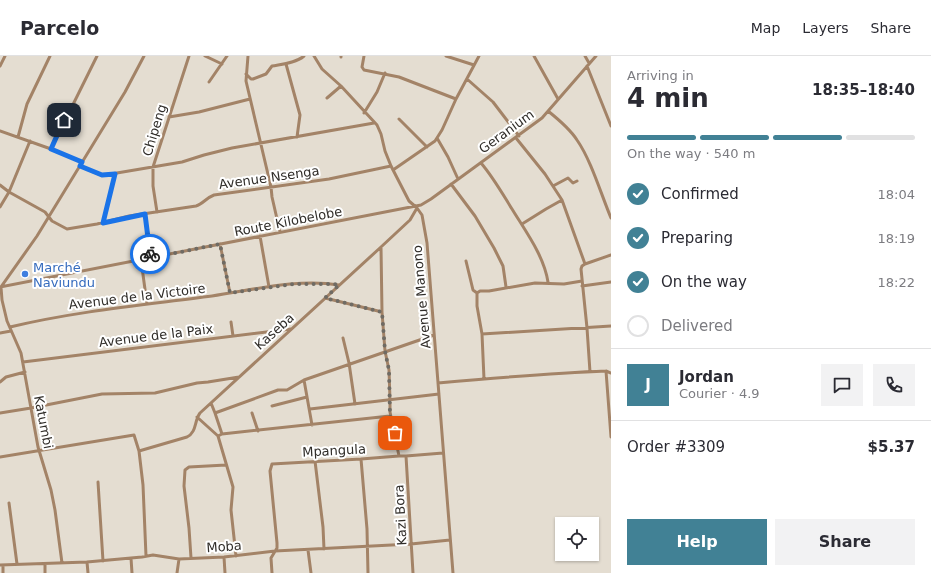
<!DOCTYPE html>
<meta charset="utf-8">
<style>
body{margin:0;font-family:"DejaVu Sans",sans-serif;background:#f2f2f3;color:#2b2b33;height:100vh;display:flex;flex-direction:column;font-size:15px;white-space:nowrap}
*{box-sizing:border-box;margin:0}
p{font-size:13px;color:#7c7c81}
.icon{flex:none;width:22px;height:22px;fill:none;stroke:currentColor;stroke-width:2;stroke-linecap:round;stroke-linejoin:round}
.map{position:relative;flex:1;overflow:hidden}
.details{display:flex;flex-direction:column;background:#fff;width:320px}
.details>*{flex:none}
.buttons{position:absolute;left:555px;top:461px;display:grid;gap:8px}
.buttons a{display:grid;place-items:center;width:44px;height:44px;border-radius:0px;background:#fff;box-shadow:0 1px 3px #0004;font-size:20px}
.pin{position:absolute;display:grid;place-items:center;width:34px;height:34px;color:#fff;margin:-17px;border-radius:8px;box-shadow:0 2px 6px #0006}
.courier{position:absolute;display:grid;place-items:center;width:40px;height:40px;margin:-20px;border:3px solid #1a73e8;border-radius:50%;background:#fff;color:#222;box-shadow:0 1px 5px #0007}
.overview em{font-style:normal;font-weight:700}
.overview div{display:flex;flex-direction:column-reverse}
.overview{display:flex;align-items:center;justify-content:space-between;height:68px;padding:0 16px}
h1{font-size:26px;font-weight:700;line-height:30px}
.bar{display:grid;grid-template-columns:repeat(4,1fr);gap:6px 4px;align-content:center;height:48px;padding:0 16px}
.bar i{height:5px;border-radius:3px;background:#e1e1e2}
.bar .on{background:#418195}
.bar p{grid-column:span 4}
.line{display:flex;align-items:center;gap:10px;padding:0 16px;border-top:1px solid #e1e1e2}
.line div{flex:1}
.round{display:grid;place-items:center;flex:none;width:42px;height:42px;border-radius:0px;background:#f2f2f3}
ol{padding:0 16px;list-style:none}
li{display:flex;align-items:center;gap:12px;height:44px}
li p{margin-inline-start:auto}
li .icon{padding:4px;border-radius:50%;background:#418195;color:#fff;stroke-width:4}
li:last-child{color:#7c7c81}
li i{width:22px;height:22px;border:2px solid #e1e1e2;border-radius:50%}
.action{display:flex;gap:8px;margin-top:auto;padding:8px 16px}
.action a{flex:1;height:46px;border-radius:0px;background:#418195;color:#fff;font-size:16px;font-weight:700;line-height:46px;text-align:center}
.action a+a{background:#f2f2f3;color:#2b2b33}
header{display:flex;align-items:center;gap:24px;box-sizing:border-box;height:56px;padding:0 20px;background:#fff;border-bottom:1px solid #e1e1e2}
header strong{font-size:19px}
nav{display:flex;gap:22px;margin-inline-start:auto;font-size:14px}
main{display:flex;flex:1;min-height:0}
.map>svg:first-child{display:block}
</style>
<header>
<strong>Parcelo</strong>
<nav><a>Map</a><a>Layers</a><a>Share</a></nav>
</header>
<main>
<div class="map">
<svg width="611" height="517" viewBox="0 0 611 517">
<rect width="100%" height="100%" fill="#e4ddd1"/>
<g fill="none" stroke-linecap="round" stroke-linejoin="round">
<!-- minor -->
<path stroke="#a38367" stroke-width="3" d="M205 0 222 8
M248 0 246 25 271 131 272 141 280 176
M314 0 322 13 341 30 377 69 381 78 385 95 391 110 409 145 417 152 422 159 427 187 453 517
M364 0 362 11 364 14 399 21 456 43
M446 0 474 9
M534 0 558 43
M585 0 589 7
M341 1V0
M286 8 300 59 297 81
M0 10 5 0
M587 10 611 70
M246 18 251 23H253L266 18 272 10C282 8 296 7 304 0
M467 23 493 46 519 80
M209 26 227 0
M327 42 341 30
M548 55C558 63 570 73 577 84 591 104 601 138 611 162
M364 57 377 36 385 17
M169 61 199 56 250 43
M399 63 427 91
M0 75 51 93 82 106
M18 81 27 48 50 0
M437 82 448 101 458 123
M516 82 545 118 562 144 585 208
M51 93 97 0
M481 107C493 121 502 137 512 153 526 176 544 200 548 226
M80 110 101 119H105L182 106 204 99 232 92 374 67
M393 114 435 85 442 74 456 43 479 0
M451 128 475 160 494 192 503 210 506 231
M0 129 9 136 45 156 52 165 67 173 97 168 129 160 196 150C203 148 206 142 214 139L329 123 391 110
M553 130 568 122 573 127 577 125
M0 151 9 136 30 85
M157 156 153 130V111L189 0
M145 158 151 202
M103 167 115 118
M522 168 546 153 562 144
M260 180 269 231
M220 188 230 237
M381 191 382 256 385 295 389 314 390 344V356L399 400
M141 204 147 248
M466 205 473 234 477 237V250L482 278 484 323
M582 230 611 226
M0 231 421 149 431 143 542 62 596 0
M1 231 2 244 7 265 21 297 38 391 51 434 55 454 62 507
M1 231 37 180 125 36 144 0
M477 237 480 235H489L535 227 564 228 582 225
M325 242 382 256
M231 266 233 280
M10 271C77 255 144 249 212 240 253 234 298 222 339 229
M0 277 11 275
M482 278 611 270
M343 282 349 307 355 348
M23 306 291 273
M606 315 611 381
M590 316 587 272 581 213 582 210 585 208 611 199
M304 324 312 369
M0 326 6 321 25 316
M438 327C494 322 550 317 606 315L611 317
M211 347 215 357 278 334H287L304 324 434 279
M272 350 307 341
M310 353 439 338
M0 357 31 352 102 338 155 337 197 327 208 326 239 321
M215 357 222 378
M252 357 258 375
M197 361 218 380
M218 380 222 378 390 360
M218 380 233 431 231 454 236 500
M139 395 187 381C197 376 194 365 200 357L381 191 410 164 417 152
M406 400 413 517
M0 401 134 379 139 395 143 429 146 500
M361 403 367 473 368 517
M315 405 323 471 324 493
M98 426 103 505
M9 447 17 508
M308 494 311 517
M224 501 225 517
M131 502 132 517
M191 502 189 472 184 430 185 414 189 411 226 409
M87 506 88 517
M45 508V517
M0 509 87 506 142 501 153 499 179 503 224 501 275 495 411 488 450 484
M3 517V509
M177 517 179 503
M272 517 271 502 277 492V487L270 415 272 408 361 403 399 400H406L443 397"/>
</g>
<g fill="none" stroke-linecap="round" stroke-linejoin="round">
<!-- done -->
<path stroke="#6f6b64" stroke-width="4" stroke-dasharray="0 7.2" d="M150 198 151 202 220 188 230 237 294 228H334L339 229 325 242 382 256 385 295 389 314 390 360 395 377"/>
<!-- route -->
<path stroke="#1a73e8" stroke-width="5" d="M64 64 51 93 82 106 80 110 102 119 115 118 103 167 145 158 150 198"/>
</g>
<!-- markers -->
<circle fill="#3f7fe0" stroke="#fff" stroke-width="1.5" cx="25" cy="218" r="4"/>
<g text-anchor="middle" stroke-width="4" stroke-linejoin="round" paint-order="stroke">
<!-- street labels -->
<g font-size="13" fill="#302d29" stroke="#fff">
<text transform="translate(154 74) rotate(-73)" y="5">Chipeng</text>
<text transform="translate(506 75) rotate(-36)" y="5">Geranium</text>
<text transform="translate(269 121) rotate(-8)" y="5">Avenue Nsenga</text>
<text transform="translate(288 165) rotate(-11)" y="5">Route Kilobelobe</text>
<text transform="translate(137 240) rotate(-7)" y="5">Avenue de la Victoire</text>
<text transform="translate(421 241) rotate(-95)" y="5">Avenue Manono</text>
<text transform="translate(274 275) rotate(-42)" y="5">Kaseba</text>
<text transform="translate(156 279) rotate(-7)" y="5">Avenue de la Paix</text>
<text transform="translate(44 366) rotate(79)" y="5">Katumbi</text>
<text transform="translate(334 394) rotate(-3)" y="5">Mpangula</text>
<text transform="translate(400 459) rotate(-93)" y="5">Kazi Bora</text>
<text transform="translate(224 490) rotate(-4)" y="5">Moba</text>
</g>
<!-- shop labels -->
<g font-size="13" fill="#366cbe" stroke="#fff" text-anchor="start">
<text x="33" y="216">Marché<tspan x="33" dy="15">Naviundu</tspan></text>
</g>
</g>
</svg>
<div class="buttons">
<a><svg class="icon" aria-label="locate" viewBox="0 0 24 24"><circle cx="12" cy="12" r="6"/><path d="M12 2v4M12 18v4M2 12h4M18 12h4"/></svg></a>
</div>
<div class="pin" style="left:395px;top:377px;background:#ea580c"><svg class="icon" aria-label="bag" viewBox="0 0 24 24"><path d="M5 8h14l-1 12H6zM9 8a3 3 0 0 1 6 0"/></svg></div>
<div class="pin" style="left:64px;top:64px;background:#1f2937"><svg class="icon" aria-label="home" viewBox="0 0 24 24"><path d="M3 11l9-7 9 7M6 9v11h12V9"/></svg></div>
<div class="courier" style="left:150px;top:198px"><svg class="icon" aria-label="bike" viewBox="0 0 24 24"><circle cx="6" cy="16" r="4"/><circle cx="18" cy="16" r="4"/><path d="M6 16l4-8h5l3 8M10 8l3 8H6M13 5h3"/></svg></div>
</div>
<section class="details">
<div class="overview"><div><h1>4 min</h1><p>Arriving in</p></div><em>18:35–18:40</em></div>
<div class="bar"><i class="on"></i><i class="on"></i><i class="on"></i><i></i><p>On the way · 540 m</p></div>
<ol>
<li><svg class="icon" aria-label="check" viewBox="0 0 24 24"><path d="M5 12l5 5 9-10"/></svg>Confirmed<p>18:04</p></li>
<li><svg class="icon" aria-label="check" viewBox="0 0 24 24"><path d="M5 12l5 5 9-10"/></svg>Preparing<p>18:19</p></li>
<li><svg class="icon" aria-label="check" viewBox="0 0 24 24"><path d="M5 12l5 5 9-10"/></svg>On the way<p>18:22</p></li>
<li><i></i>Delivered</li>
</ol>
<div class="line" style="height:72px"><b class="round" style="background:#418195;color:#fff">J</b><div><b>Jordan</b><p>Courier · 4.9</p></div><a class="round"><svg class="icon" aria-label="chat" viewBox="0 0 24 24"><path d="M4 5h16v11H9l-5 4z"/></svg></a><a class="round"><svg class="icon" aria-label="phone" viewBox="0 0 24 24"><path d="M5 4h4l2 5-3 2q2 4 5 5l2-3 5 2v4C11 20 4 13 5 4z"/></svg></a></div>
<div class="line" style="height:52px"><div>Order #3309</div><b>$5.37</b></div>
<div class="action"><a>Help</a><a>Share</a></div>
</section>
</main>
